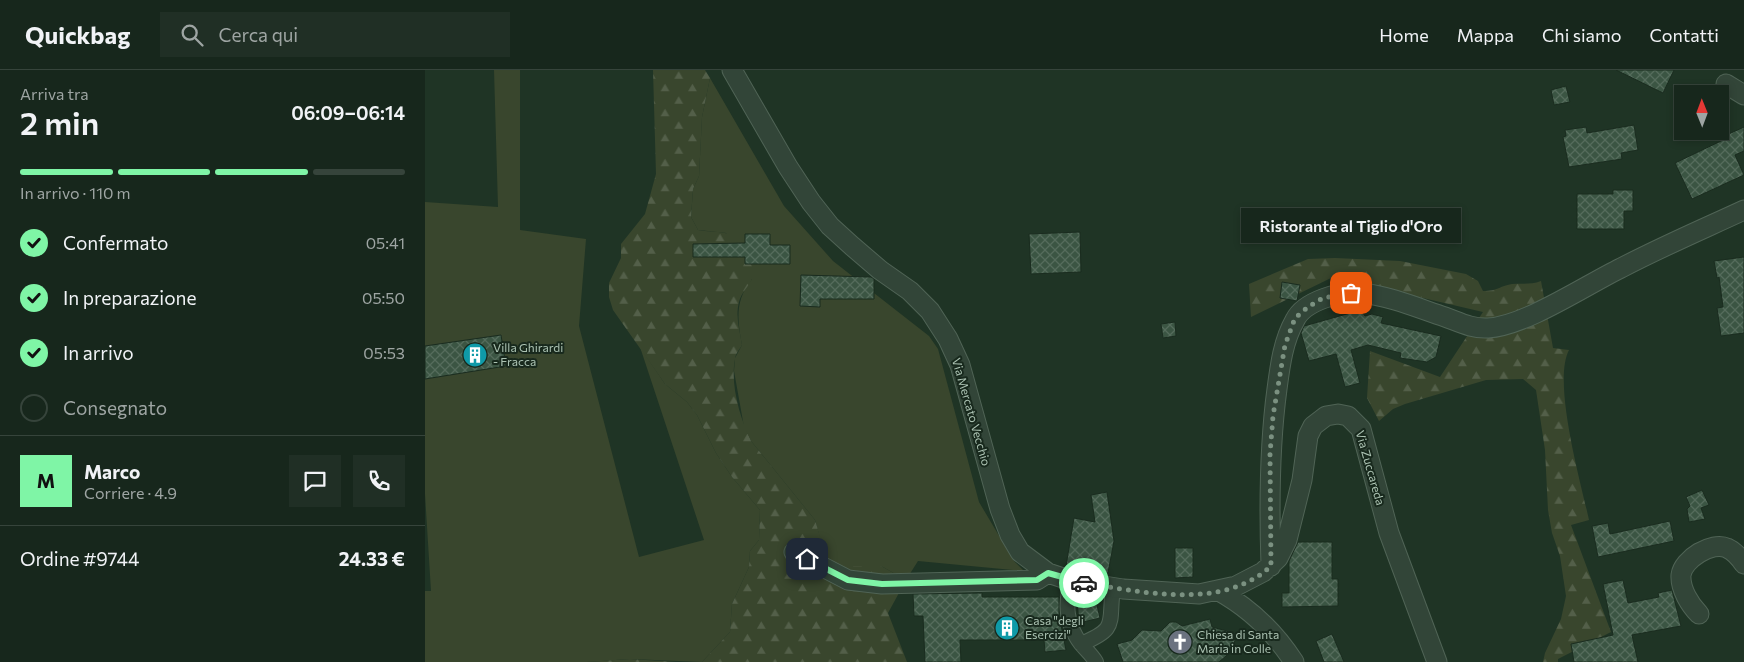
<!DOCTYPE html>
<html lang="it">
<meta charset="utf-8">
<style>
body{margin:0;font-family:Commissioner,sans-serif;background:#202f25;color:#f1f3f6;height:100vh;display:flex;flex-direction:column;font-size:19px;white-space:nowrap}
*{box-sizing:border-box;margin:0}
p{font-size:16px;color:#9ea5a3}
.icon{flex:none;width:28px;height:28px;fill:none;stroke:currentColor;stroke-width:2;stroke-linecap:round;stroke-linejoin:round}
.map{position:relative;flex:1;overflow:hidden}
.details{display:flex;flex-direction:column;background:#17271c;width:425px}
.details>*{flex:none}
.needle{width:32px;rotate:359deg}
.tools{position:absolute;left:1249px;top:15px;display:grid;gap:10px}
.tools a{display:grid;place-items:center;width:55px;height:55px;border-radius:0px;background:#17271c;box-shadow:0 2px 8px #0003,0 0 0 1px #36443b;font-size:25px}
.pin{position:absolute;display:grid;place-items:center;width:42px;height:42px;color:#fff;margin:-21px;border-radius:10px;box-shadow:0 2px 8px #0006}
.courier{position:absolute;display:grid;place-items:center;width:50px;height:50px;margin:-25px;border:4px solid #7ff5a6;border-radius:50%;background:#fff;color:#222;box-shadow:0 1px 6px #0007}
.bubble{position:absolute;height:35px;border-radius:0px;background:#17271c;box-shadow:0 2px 8px #0003,0 0 0 1px #36443b;font-size:16px;font-weight:600;line-height:35px;text-align:center}
.overview em{font-style:normal;font-weight:600}
.overview div{display:flex;flex-direction:column-reverse}
.overview{display:flex;align-items:center;justify-content:space-between;height:85px;padding:0 20px}
h1{font-size:32px;font-weight:600;line-height:38px}
.bar{display:grid;grid-template-columns:repeat(4,1fr);gap:8px 5px;align-content:center;height:60px;padding:0 20px}
.bar i{height:6px;border-radius:4px;background:#36443b}
.bar .active{background:#7ff5a6}
.bar p{grid-column:span 4}
.line{display:flex;align-items:center;gap:12px;padding:0 20px;border-top:1px solid #36443b}
.line div{flex:1}
.round{display:grid;place-items:center;flex:none;width:52px;height:52px;border-radius:0px;background:#202f25}
ol{padding:0 20px;list-style:none}
li{display:flex;align-items:center;gap:15px;height:55px}
li p{margin-inline-start:auto}
li .icon{padding:5px;border-radius:50%;background:#7ff5a6;color:#111;stroke-width:4}
li:last-child{color:#9ea5a3}
li i{width:28px;height:28px;border:2px solid #36443b;border-radius:50%}
header{display:flex;align-items:center;gap:30px;box-sizing:border-box;height:70px;padding:0 25px;background:#17271c;border-bottom:1px solid #36443b}
header strong{font-size:24px}
nav{display:flex;gap:28px;margin-inline-start:auto;font-size:18px}
.search{width:350px;height:45px;background:#202f25;display:flex;align-items:center;gap:12px;box-sizing:border-box;padding:0 18px;border-radius:0px;color:#9ea5a3;font-size:19px}
main{display:flex;flex:1;min-height:0}
.map>svg:first-child{display:block}
</style>
<header>
<strong>Quickbag</strong>
<div class="search"><svg class="icon" aria-label="search" viewBox="0 0 24 24"><circle cx="10" cy="10" r="6"/><path d="M15 15l6 6"/></svg>Cerca qui</div>
<nav><a>Home</a><a>Mappa</a><a>Chi siamo</a><a>Contatti</a></nav>
</header>
<main>
<section class="details">
<div class="overview"><div><h1>2 min</h1><p>Arriva tra</p></div><em>06:09–06:14</em></div>
<div class="bar"><i class="active"></i><i class="active"></i><i class="active"></i><i></i><p>In arrivo · 110 m</p></div>
<ol>
<li><svg class="icon" aria-label="check" viewBox="0 0 24 24"><path d="M5 12l5 5 9-10"/></svg>Confermato<p>05:41</p></li>
<li><svg class="icon" aria-label="check" viewBox="0 0 24 24"><path d="M5 12l5 5 9-10"/></svg>In preparazione<p>05:50</p></li>
<li><svg class="icon" aria-label="check" viewBox="0 0 24 24"><path d="M5 12l5 5 9-10"/></svg>In arrivo<p>05:53</p></li>
<li><i></i>Consegnato</li>
</ol>
<div class="line" style="height:90px"><b class="round" style="background:#7ff5a6;color:#111">M</b><div><b>Marco</b><p>Corriere · 4.9</p></div><a class="round"><svg class="icon" aria-label="chat" viewBox="0 0 24 24"><path d="M4 5h16v11H9l-5 4z"/></svg></a><a class="round"><svg class="icon" aria-label="phone" viewBox="0 0 24 24"><path d="M5 4h4l2 5-3 2q2 4 5 5l2-3 5 2v4C11 20 4 13 5 4z"/></svg></a></div>
<div class="line" style="height:65px"><div>Ordine #9744</div><b>24.33 €</b></div>
</section>
<div class="map">
<svg width="1319" height="592" viewBox="0 0 1319 592">
<defs>
<pattern id="forest-firs" width="22" height="20" patternUnits="userSpaceOnUse" patternTransform="scale(1.25)"><rect width="22" height="20" fill="#39462d"/><path d="M5 1l3.5 6h-7zM16 11l3.5 6h-7z" fill="#535f49"/></pattern>
<pattern id="building-cross-hatch" width="8" height="8" patternUnits="userSpaceOnUse" patternTransform="scale(1.25)"><rect width="8" height="8" fill="#3b5543"/><path d="M0 0l8 8M0 8l8-8" fill="none" stroke="#556c5c"/></pattern>
</defs>
<rect width="100%" height="100%" fill="#1f3425"/>
<!-- grass -->
<path fill="#39462d" d="M69 0H95V160L161 169 154 256 214 487 279 470 215 277 240 314 262 332 272 345 291 383 307 407 335 440 334 470 325 481 324 497 307 534 305 562 277 592 205 589 162 592H0V521H6L0 424V132L73 137Z
M285 8 359 136 408 191 504 266 513 279 554 432 589 491 599 501 493 491 481 510 456 496H414L401 490 390 450 326 371 319 357 309 301 310 288 317 275C312 249 310 230 327 209L301 163 273 160 266 147 268 119 274 106 277 47Z"/>
<!-- forest -->
<path fill="url(#forest-firs)" d="M228 0H280L285 8 277 47 274 106 268 119 266 147 273 160C282 162 291 161 300 163 316 166 334 193 327 209 323 217 316 223 314 232 310 247 315 261 317 275 315 279 310 284 310 289 305 315 315 348 326 371L390 450 402 490 414 496H456L481 510 463 543 482 592H277L305 562 307 534 324 497 325 481 334 470 335 440 307 407 291 383 272 345 262 332 240 314 224 291 188 240 184 227V213L196 188V174L220 144 231 104Z
M910 188 975 191 1041 204 1053 211 1058 221C1074 221 1074 216 1087 214 1097 213 1106 215 1116 211L1128 278 1144 280C1127 312 1156 413 1164 450L1146 455 1186 562 1133 589V592H1118L1120 583 1136 549 1141 526 1135 486 1127 463 1123 440 1120 380 1111 320 1098 309 1061 310 980 334 968 339 954 351 942 328 945 281 1015 307 1058 242 908 207 826 247 824 214 883 189Z
M205 589 251 592H162Z"/>
<!-- building -->
<path fill="url(#building-cross-hatch)" stroke="#1a2c1f" d="M1191 0H1249L1238 23Z
M1141 16 1145 32 1129 35 1126 20Z
M1209 55 1213 80 1196 83 1197 89 1144 97 1138 67 1141 66 1140 60 1161 57 1162 63Z
M1319 57V81L1310 85 1319 105 1267 129 1250 93 1298 70 1297 67Z
M1188 120H1208V141H1199V159H1152V124H1188Z
M655 162 656 202 606 204 604 164Z
M320 164H345V175H365V194H320V187H268V174L320 173Z
M1319 187V263L1296 266 1292 238 1298 237 1294 207 1292 208 1289 191Z
M376 205 446 207 449 209V229H395V237L375 236Z
M857 212 875 215 872 231 855 228Z
M936 240 940 246 947 244 958 247 956 253 1016 266 1011 287 1002 292 975 288 976 283 943 275 926 280 935 313 920 317 911 284 884 291 876 263 879 256Z
M750 252 751 266 738 268 736 254Z
M76 265 81 296 0 309V276Z
M1277 420 1284 435 1276 438 1280 449 1264 452 1262 439 1265 436 1261 427Z
M682 422 689 471 683 503 641 496 649 448 670 452 666 425Z
M1245 451 1249 471 1173 487 1167 456 1183 453 1185 464Z
M873 472H907V509H913V536L857 537V523H864V491Z
M750 478H768V507L750 508Z
M1198 510 1203 533 1234 527 1233 523 1247 520 1256 556 1207 565 1213 592H1149L1146 574 1188 565 1178 514Z
M557 523V527H634V545L641 580 620 582 619 570H535L536 592H500L498 546H489L488 524Z
M670 526 675 548 654 553 652 530Z
M785 549 787 557 802 561 810 570 807 581 794 592H698L692 574 707 570 717 560 736 561 745 552H751L757 556Z
M907 564 919 592H899L891 571Z"/>
<g fill="none" stroke-linecap="round" stroke-linejoin="round">
<defs>
<path id="pedestrian" d="M647 511C639 534 641 554 656 574 661 580 667 585 671 592
M656 574C694 558 683 554 688 518"/>
<path id="minor" d="M307 0 363 97 386 132 405 156 427 176 455 200 485 221 505 241 523 269 535 295 575 439 585 465 595 482 623 503 647 511 698 519 774 524 811 516 838 502 853 488 862 470 877 410 883 366 888 356 901 346 913 344 923 346 936 359 964 463 1012 592
M1301 14 1319 25
M369 482 423 510 457 514 612 510 623 503
M846 496C844 436 844 378 852 319 855 296 858 271 870 250 879 231 917 220 937 223 964 226 993 238 1020 247 1034 252 1047 259 1063 258 1100 256 1161 215 1196 198 1236 177 1278 159 1319 140
M792 520C825 538 849 561 869 592
M1274 544C1265 535 1255 519 1256 505 1258 489 1287 471 1302 478 1309 481 1315 488 1319 494"/>
</defs>
<!-- pedestrian casing -->
<use href="#pedestrian" stroke="#506456" stroke-width="16"/>
<!-- minor casing -->
<use href="#minor" stroke="#506456" stroke-width="21"/>
<!-- pedestrian -->
<use href="#pedestrian" stroke="#324538" stroke-width="14"/>
<!-- minor -->
<use href="#minor" stroke="#324538" stroke-width="19"/>
</g>
<g fill="none" stroke-linecap="round" stroke-linejoin="round">
<!-- done -->
<path stroke="#7b9181" stroke-width="5" stroke-dasharray="0 9" d="M659 513C717 522 798 541 846 496L845 384 848 346 860 275 870 248 883 237 898 228 926 223"/>
<!-- route -->
<path stroke="#7ff5a6" stroke-width="6" d="M382 489 423 510 457 514 612 510 623 503 659 513"/>
</g>
<!-- icons -->
<defs>
<symbol id="building-disc" viewBox="-11 -11 22 22"><circle r="9.5" fill="#0f9aa8" stroke="#18291d"/><path d="M-4-6H4V6H1V3H-1V6H-4ZM-2.5-4.3h1.7v1.8h-1.7ZM.8-4.3h1.7v1.8H.8ZM-2.5-1h1.7V.8h-1.7ZM.8-1h1.7V.8H.8Z" fill="#fff"/></symbol>
<symbol id="church-disc" viewBox="-11 -11 22 22"><circle r="9.5" fill="#6b7280" stroke="#18291d"/><path d="M-1.2-6h2.4v3.5h3.3v2.4h-3.3V6h-2.4V-.1h-3.3v-2.4h3.3Z" fill="#fff"/></symbol>
</defs>
<g fill-rule="evenodd">
<use href="#building-disc" x="36" y="271" width="28" height="28"/>
<use href="#building-disc" x="568" y="544" width="28" height="28"/>
<use href="#church-disc" x="741" y="558" width="28" height="28"/>
</g>
<g text-anchor="middle" stroke-width="4" stroke-linejoin="round" paint-order="stroke">
<!-- poi labels -->
<g font-size="12" fill="#acc3b3" stroke="#18291d" text-anchor="start">
<text x="68" y="282">Villa Ghirardi<tspan x="68" dy="14">- Fracca</tspan></text>
<text x="600" y="555">Casa "degli<tspan x="600" dy="14">Esercizi"</tspan></text>
<text x="772" y="569">Chiesa di Santa<tspan x="772" dy="14">Maria in Colle</tspan></text>
</g>
<!-- street labels -->
<g font-size="12" fill="#acc3b3" stroke="#18291d">
<text transform="translate(546 342) rotate(74)" y="4">Via Mercato Vecchio</text>
<text transform="translate(945 398) rotate(74)" y="4">Via Zuccareda</text>
</g>
</g>
</svg>
<div class="tools">
<a><svg class="needle" viewBox="-14 -14 28 28"><path d="M0-13l5 13h-10z" fill="#e53935"/><path d="M0 13l5-13h-10z" fill="#9ea5a3"/></svg></a>
</div>
<div class="pin" style="left:926px;top:223px;background:#ea580c"><svg class="icon" aria-label="bag" viewBox="0 0 24 24"><path d="M5 8h14l-1 12H6zM9 8a3 3 0 0 1 6 0"/></svg></div>
<div class="pin" style="left:382px;top:489px;background:#1f2937"><svg class="icon" aria-label="home" viewBox="0 0 24 24"><path d="M3 11l9-7 9 7M6 9v11h12V9"/></svg></div>
<div class="courier" style="left:659px;top:513px"><svg class="icon" aria-label="car" viewBox="0 0 24 24"><path d="M5 17H2v-5l4-1 3-4h7l3 4 3 1v5h-3M9 17h6M6 11h13"/><circle cx="7" cy="17" r="2"/><circle cx="17" cy="17" r="2"/></svg></div>
<div class="bubble" style="left:816px;top:138px;width:220px">Ristorante al Tiglio d'Oro</div>
</div>
</main>
